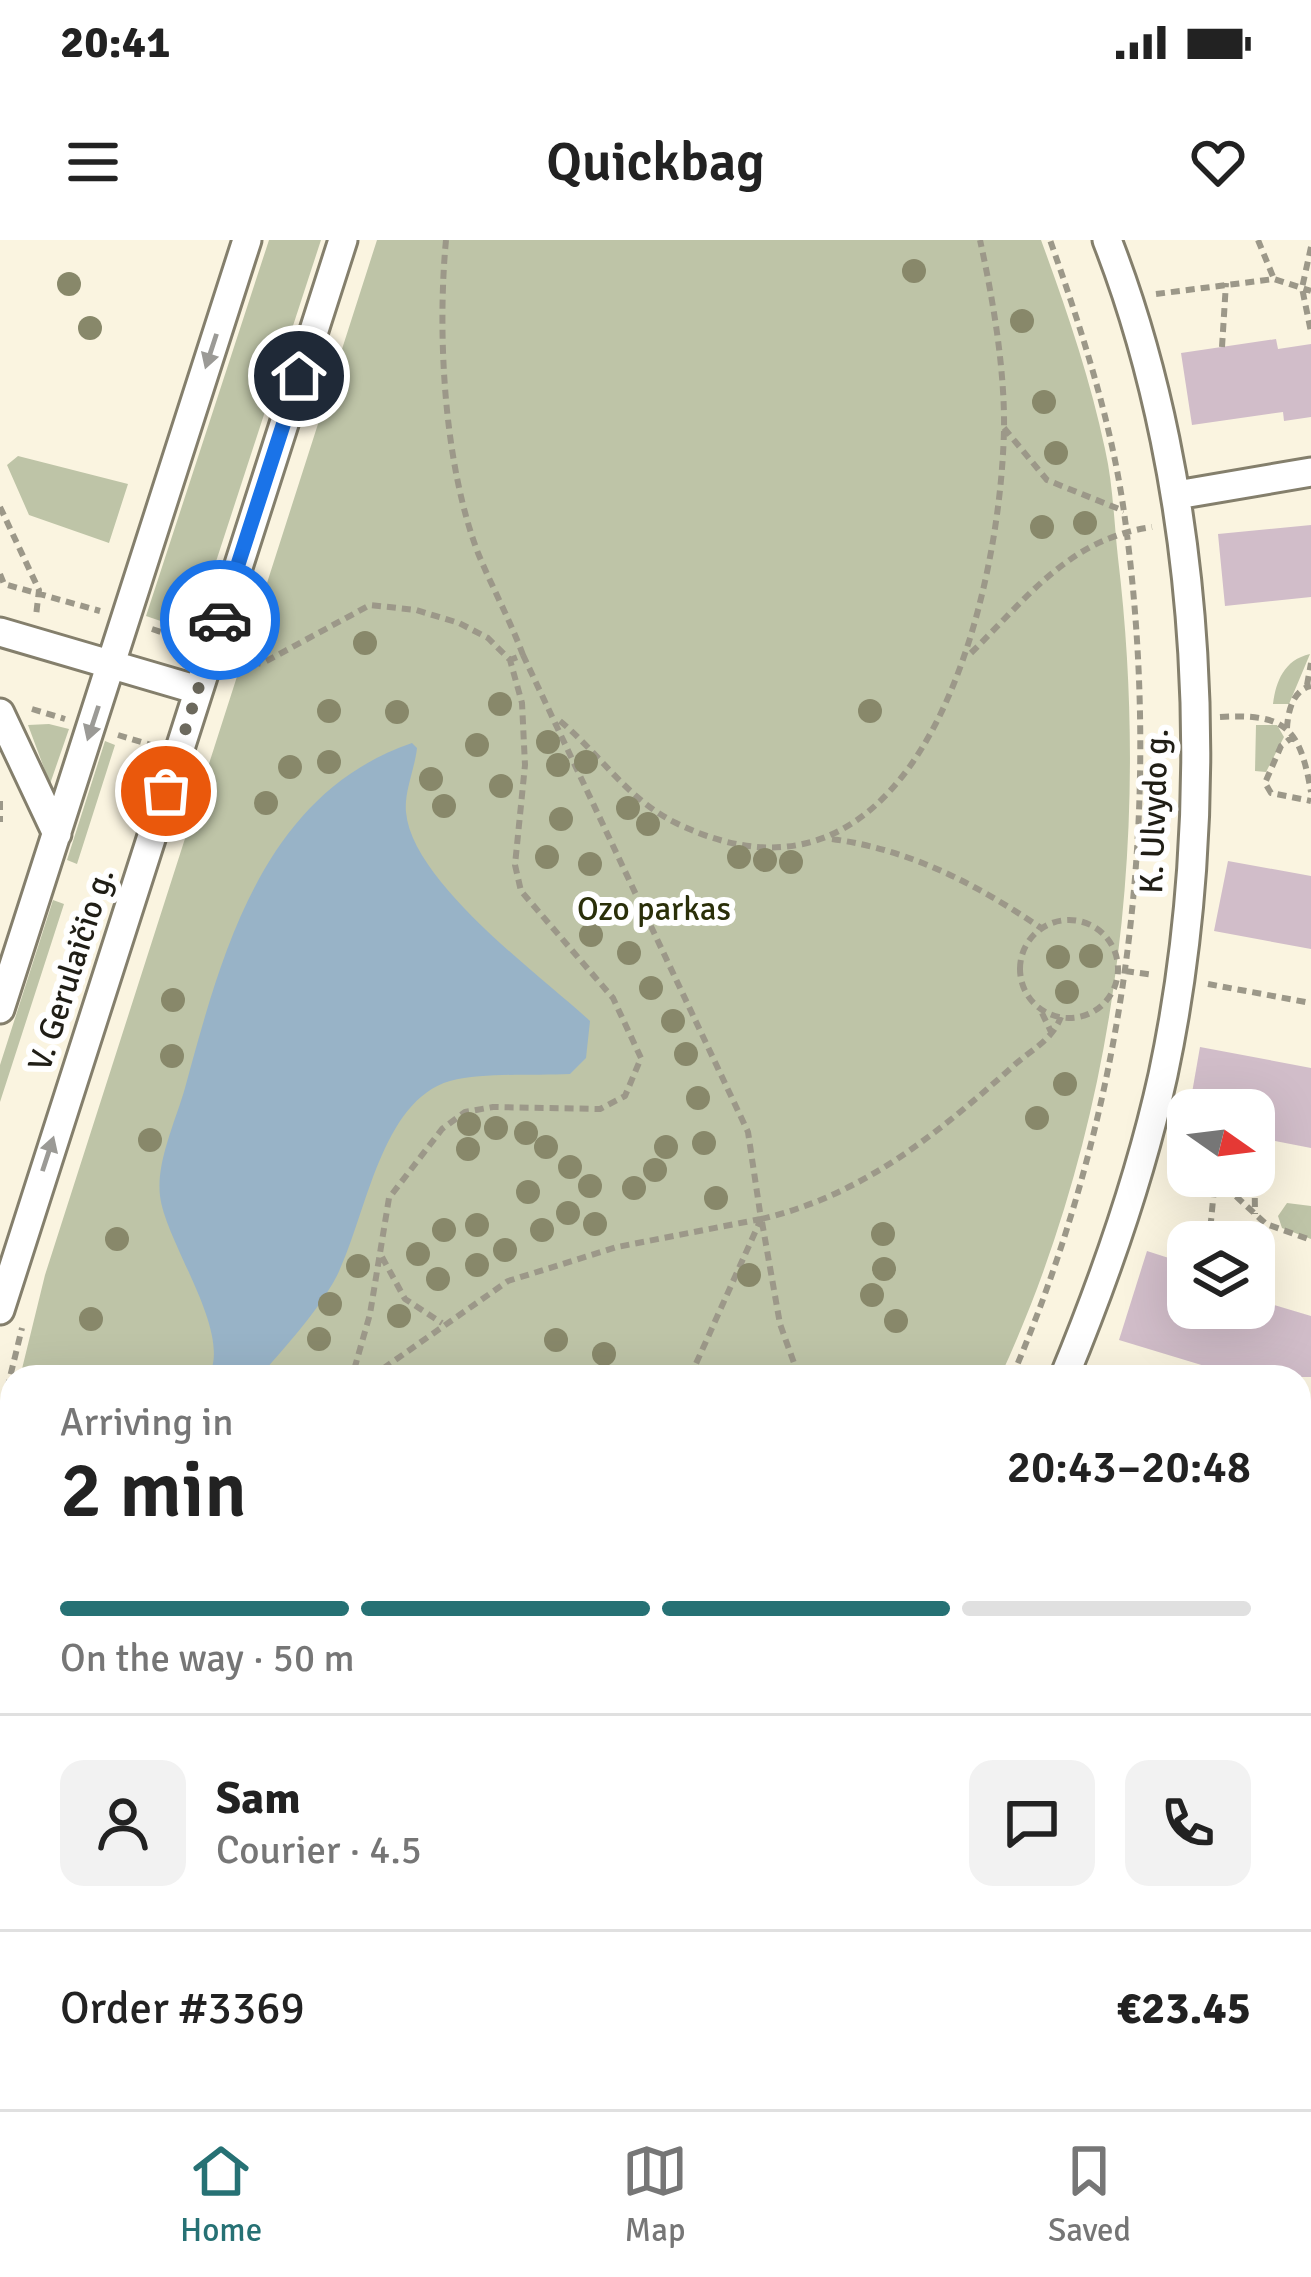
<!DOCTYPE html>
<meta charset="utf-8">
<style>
body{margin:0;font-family:Signika,sans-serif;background:#f2f2f2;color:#222;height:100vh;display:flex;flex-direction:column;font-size:45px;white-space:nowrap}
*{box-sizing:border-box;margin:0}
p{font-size:39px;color:#767676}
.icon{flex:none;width:66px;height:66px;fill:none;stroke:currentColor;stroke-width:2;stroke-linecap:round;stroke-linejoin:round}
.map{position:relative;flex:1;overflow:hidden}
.details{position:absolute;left:0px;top:1125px;width:1311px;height:744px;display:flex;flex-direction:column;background:#fff;border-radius:36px 36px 0 0;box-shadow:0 12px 48px #0002}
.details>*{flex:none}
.needle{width:78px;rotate:104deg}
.controls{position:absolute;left:1167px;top:849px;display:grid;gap:24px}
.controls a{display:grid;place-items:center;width:108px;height:108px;border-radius:24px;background:#fff;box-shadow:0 12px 48px #0002;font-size:60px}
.pin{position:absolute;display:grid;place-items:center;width:102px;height:102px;color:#fff;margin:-51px;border:6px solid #fff;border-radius:50%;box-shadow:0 3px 12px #0007}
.courier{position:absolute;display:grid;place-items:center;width:120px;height:120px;margin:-60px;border:9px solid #1a73e8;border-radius:50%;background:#fff;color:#222;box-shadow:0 3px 15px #0007}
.summary em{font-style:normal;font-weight:600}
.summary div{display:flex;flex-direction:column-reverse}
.summary{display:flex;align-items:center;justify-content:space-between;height:204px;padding:0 60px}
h1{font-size:78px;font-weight:600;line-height:90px}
.bar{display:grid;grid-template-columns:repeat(4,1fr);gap:18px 12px;align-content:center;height:144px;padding:0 60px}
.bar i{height:15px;border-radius:9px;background:#e0e0e0}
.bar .on{background:#267174}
.bar p{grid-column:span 4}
.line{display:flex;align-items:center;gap:30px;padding:0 60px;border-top:3px solid #e0e0e0}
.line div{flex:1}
.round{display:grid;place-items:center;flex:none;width:126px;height:126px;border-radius:24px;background:#f2f2f2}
.status{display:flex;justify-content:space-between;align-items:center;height:84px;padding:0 60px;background:#fff;direction:ltr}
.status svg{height:33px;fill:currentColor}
header{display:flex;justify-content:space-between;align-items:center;height:156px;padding:0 60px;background:#fff;font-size:54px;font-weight:600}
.tab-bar{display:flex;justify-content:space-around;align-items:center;height:168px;border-top:3px solid #e0e0e0;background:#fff;font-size:33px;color:#767676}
.tab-bar a{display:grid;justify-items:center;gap:6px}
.tab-bar .on{color:#267174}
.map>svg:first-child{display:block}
</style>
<div class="status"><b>20:41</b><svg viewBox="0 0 49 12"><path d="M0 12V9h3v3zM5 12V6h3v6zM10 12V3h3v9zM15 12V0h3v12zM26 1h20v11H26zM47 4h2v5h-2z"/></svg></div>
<header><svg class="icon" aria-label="menu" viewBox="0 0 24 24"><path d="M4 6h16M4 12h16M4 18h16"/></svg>Quickbag<svg class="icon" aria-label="heart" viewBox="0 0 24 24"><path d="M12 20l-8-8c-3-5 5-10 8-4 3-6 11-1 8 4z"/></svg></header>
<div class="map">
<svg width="1311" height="1869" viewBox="0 0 1311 1869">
<rect width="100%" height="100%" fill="#faf4e0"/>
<!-- green -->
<path fill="#bec4a7" d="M269 0H321L193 392 146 376Z
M377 0H1041C1066 68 1090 138 1105 209 1113 244 1114 282 1118 318 1151 593 1117 884 1000 1137H20L45 1035Z
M18 216 128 244 109 303 29 275 7 225Z
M1310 414 1289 464H1273C1276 441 1284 420 1310 414Z
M49 484 69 489 50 544 28 485Z
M1256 485H1277L1284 497 1266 532 1255 531Z
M105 501 115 505 77 624 67 620Z
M53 660 64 664 0 862V825Z
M1287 963 1311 966V999L1282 988 1278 976Z
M12 1171V1857H646L643 1869H0V1221Z"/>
<!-- water -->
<path fill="#98b3c7" d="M412 503 417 508C415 528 404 552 406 572 412 642 540 735 590 781L586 818 570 834C533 836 486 832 450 841 377 862 365 988 333 1043 313 1077 285 1107 259 1137H208C234 1094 166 1004 160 956 156 922 176 880 185 848 222 712 263 554 412 503Z
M12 1678V1857H201L187 1861 184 1869H0V1701Z
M204 1857H244L270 1869 289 1857H514L515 1869H234Z"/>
<!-- building -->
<path fill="#d1bdc9" d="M1276 99 1278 109 1311 104V177L1284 181 1283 172 1192 185 1181 113Z
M1311 285V357L1225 366 1218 294Z
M1228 621 1311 636V709L1214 691Z
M1200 807 1311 828V908L1254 897V870H1189Z
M1147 1011 1175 1020 1171 1034 1188 1039V1068H1254V1059L1311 1076V1137H1241L1119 1100Z"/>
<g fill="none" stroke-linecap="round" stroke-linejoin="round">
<defs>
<path id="street" d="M1177 255 1311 232
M0 392 198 450
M0 473 57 594
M0 769 247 0
M0 1070 343 0
M1064 1137C1105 1038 1140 939 1163 835 1219 572 1205 251 1107 0
M1299 1486 1311 1493
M685 1869 688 1857"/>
</defs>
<!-- street casing -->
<use href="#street" stroke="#847f6c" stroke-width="33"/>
<!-- path -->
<path stroke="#9c9889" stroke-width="6" stroke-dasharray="9 6" stroke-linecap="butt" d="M446 0C437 94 444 224 478 313 492 347 510 380 523 415
M1258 0 1274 39
M1311 7 1302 48 1311 92
M1156 54 1274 39 1311 51
M1222 107 1226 43
M1004 188 1047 240 1124 271
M0 267 39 350 36 376
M0 334 4 344 100 371
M152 389 185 400
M971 413C1028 357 1069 299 1152 287
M238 417 261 424 370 365 416 370 459 383 488 398 510 420 522 463 525 525 515 625 521 651 613 758 641 818 625 856 600 869 493 867 465 872 442 889 389 958 370 1074 352 1137
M1307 445 1311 423
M32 469 65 479
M1220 477C1287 473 1300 489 1311 552
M560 481C600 514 627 559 676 583 918 701 1000 363 1004 190 1005 130 993 59 980 0
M1287 488C1288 471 1293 450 1311 446
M118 495 151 505
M1294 496 1281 506 1265 543 1271 553 1311 561
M0 561V582
M832 599C911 610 976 644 1041 688
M1020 729a49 49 0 1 1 98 0a49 49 0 1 1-98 0Z
M1125 731 1154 735
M1208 744 1311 763
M1042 773 1053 796
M1254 898 1255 974
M1172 917 1188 922
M1214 936 1266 984 1311 1000
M761 979C861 956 936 895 1011 828 1030 810 1051 802 1061 777
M762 982 780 1084 799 1137
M1209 1000 1266 986
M1209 1002 1215 939
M382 1017 405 1059 442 1083
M371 1137 508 1041 617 1007 761 979 748 892 523 415 510 420
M690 1137 761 979
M1012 1137C1129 865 1165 565 1124 272 1111 180 1081 88 1050 0
M0 1178 22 1088
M1299 1212 1311 1210
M1299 1302 1310 1338
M0 1621 12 1603
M614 1857V1869
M1274 1857 1296 1869
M1207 1859 1209 1857
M236 1869 241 1857
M632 1869 645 1857
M729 1869 731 1857
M840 1869 843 1857
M912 1869 915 1857"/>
<!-- street -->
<use href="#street" stroke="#fff" stroke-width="27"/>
</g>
<!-- trees -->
<g fill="#88886a">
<circle cx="914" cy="31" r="12"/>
<circle cx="69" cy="44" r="12"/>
<circle cx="1022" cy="81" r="12"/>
<circle cx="90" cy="88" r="12"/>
<circle cx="1044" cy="162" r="12"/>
<circle cx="1056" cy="213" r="12"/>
<circle cx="1085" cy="283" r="12"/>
<circle cx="1042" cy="287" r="12"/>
<circle cx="365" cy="403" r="12"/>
<circle cx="500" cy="464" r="12"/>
<circle cx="329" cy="471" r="12"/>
<circle cx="870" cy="471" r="12"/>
<circle cx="397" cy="472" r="12"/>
<circle cx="548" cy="502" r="12"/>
<circle cx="477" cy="505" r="12"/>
<circle cx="329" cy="522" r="12"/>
<circle cx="586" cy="522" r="12"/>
<circle cx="558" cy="525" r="12"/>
<circle cx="290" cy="527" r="12"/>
<circle cx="431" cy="539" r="12"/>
<circle cx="501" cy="546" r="12"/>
<circle cx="266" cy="563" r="12"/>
<circle cx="444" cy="566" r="12"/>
<circle cx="628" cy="568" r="12"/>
<circle cx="561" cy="579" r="12"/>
<circle cx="648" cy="584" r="12"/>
<circle cx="547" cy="617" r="12"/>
<circle cx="739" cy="617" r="12"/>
<circle cx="765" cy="620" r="12"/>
<circle cx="791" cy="622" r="12"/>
<circle cx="590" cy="624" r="12"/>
<circle cx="591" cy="695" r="12"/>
<circle cx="629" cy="713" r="12"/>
<circle cx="1091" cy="716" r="12"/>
<circle cx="1058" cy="717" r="12"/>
<circle cx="651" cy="748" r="12"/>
<circle cx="1067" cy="752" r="12"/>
<circle cx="173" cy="760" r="12"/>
<circle cx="673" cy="781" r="12"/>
<circle cx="686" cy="814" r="12"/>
<circle cx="172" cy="816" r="12"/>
<circle cx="1065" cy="844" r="12"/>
<circle cx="698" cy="858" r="12"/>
<circle cx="1037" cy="878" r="12"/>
<circle cx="469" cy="884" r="12"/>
<circle cx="496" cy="888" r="12"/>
<circle cx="526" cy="893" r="12"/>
<circle cx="150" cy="900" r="12"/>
<circle cx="704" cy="903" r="12"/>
<circle cx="546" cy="907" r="12"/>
<circle cx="666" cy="907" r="12"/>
<circle cx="468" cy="909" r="12"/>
<circle cx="570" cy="927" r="12"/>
<circle cx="655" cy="930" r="12"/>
<circle cx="590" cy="946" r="12"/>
<circle cx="634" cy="948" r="12"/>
<circle cx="528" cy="952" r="12"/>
<circle cx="716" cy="958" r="12"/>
<circle cx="568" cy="973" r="12"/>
<circle cx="595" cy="984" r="12"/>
<circle cx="477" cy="985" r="12"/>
<circle cx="444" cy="990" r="12"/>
<circle cx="542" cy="990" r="12"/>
<circle cx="883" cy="994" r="12"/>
<circle cx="117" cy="999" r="12"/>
<circle cx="505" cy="1010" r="12"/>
<circle cx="418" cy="1014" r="12"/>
<circle cx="477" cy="1025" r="12"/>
<circle cx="358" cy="1026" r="12"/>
<circle cx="884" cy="1029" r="12"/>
<circle cx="749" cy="1035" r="12"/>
<circle cx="438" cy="1039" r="12"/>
<circle cx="872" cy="1055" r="12"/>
<circle cx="330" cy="1064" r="12"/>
<circle cx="399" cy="1076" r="12"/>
<circle cx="91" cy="1079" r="12"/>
<circle cx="896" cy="1081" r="12"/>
<circle cx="319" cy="1099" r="12"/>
<circle cx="556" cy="1100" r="12"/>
<circle cx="604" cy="1114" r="12"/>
</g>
<!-- one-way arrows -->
<defs><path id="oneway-solid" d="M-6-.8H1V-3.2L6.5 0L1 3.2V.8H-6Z" transform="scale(3)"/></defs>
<g fill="#9b9a96">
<use href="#oneway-solid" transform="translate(211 111) rotate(108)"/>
<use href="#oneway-solid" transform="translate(93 483) rotate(108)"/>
<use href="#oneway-solid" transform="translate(48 914) rotate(-72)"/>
</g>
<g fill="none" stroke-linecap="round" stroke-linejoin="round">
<!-- done -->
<path stroke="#6c695d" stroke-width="12" stroke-dasharray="0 21.6" d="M166 551 220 380"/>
<!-- route -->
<path stroke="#1a73e8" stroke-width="15" d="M220 380 299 136"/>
</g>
<g text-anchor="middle" stroke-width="12" stroke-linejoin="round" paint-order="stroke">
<!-- street labels -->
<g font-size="33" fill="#201e16" stroke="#fff">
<text transform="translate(1153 571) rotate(-88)" y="12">K. Ulvydo g.</text>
<text transform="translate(70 729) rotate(-72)" y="12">V. Gerulaičio g.</text>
</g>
<!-- park labels -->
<g font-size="33" fill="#2a2f09" stroke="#fff">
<text x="654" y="680">Ozo parkas</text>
</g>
</g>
</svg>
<div class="controls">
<a><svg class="needle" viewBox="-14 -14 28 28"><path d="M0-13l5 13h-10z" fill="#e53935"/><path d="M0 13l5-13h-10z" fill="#767676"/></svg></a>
<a><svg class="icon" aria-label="layers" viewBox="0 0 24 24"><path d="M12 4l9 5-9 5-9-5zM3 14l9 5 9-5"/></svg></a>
</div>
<div class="pin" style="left:166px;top:551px;background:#ea580c"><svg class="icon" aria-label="bag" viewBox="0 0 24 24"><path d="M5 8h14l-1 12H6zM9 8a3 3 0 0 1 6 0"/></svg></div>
<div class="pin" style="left:299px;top:136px;background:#1f2937"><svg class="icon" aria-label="home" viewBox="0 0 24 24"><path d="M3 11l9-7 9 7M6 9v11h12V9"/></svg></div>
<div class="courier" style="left:220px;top:380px"><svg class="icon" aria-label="car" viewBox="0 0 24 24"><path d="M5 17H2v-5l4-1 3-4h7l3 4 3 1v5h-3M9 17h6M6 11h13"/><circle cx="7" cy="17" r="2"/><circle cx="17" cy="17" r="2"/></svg></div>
<section class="details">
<div class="summary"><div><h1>2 min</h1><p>Arriving in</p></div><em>20:43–20:48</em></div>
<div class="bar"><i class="on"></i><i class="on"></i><i class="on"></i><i></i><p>On the way · 50 m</p></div>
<div class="line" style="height:216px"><a class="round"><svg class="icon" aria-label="person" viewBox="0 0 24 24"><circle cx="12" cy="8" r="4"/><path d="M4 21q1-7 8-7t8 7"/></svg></a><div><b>Sam</b><p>Courier · 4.5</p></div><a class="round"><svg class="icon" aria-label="chat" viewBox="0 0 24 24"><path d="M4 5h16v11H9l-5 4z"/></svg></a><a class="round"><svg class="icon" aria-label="phone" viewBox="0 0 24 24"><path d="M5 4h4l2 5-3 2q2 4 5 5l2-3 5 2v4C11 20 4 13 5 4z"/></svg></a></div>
<div class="line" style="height:156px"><div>Order #3369</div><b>€23.45</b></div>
</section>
</div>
<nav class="tab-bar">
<a class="on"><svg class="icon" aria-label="home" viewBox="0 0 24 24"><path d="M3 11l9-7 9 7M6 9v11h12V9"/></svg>Home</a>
<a><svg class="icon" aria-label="map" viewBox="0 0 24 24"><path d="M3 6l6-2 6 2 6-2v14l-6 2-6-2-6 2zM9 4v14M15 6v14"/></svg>Map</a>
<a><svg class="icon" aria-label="saved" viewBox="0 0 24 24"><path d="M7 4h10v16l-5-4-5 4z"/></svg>Saved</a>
</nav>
